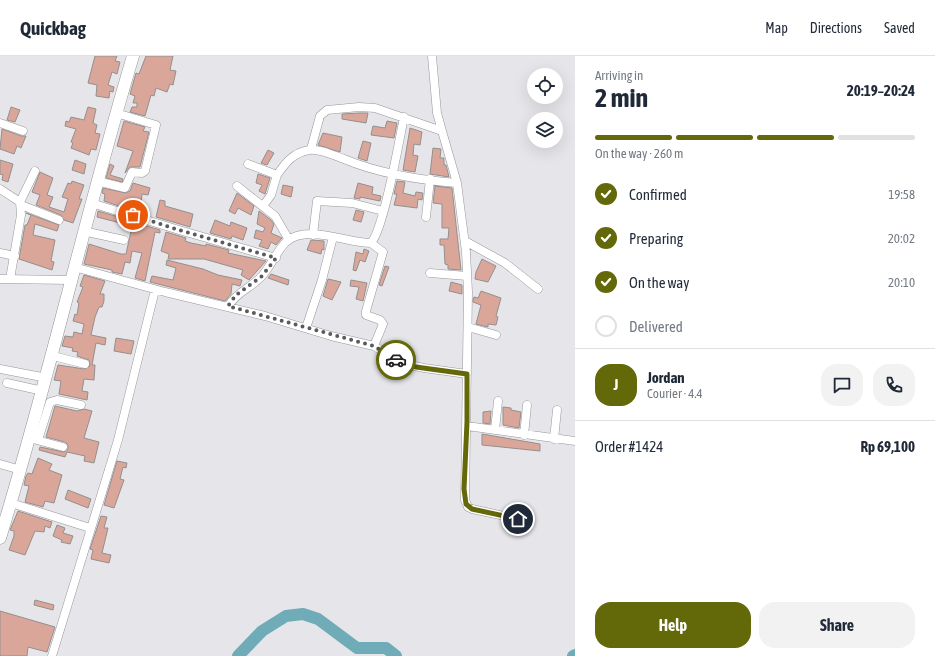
<!DOCTYPE html>
<meta charset="utf-8">
<style>
body{margin:0;font-family:"Asap Condensed",sans-serif;background:#f2f2f3;color:#1f2937;height:100vh;display:flex;flex-direction:column;font-size:15px;white-space:nowrap}
*{box-sizing:border-box;margin:0}
p{font-size:13px;color:#747a83}
.icon{flex:none;width:22px;height:22px;fill:none;stroke:currentColor;stroke-width:2;stroke-linecap:round;stroke-linejoin:round}
.map{position:relative;flex:1;overflow:hidden}
.sheet{display:flex;flex-direction:column;background:#fff;width:360px}
.sheet>*{flex:none}
.tools{position:absolute;left:527px;top:12px;display:grid;gap:8px}
.tools a{display:grid;place-items:center;width:36px;height:36px;border-radius:50%;background:#fff;box-shadow:0 4px 16px #0002;font-size:20px}
.pin{position:absolute;display:grid;place-items:center;width:34px;height:34px;color:#fff;margin:-17px;border:2px solid #fff;border-radius:50%;box-shadow:0 1px 4px #0007}
.courier{position:absolute;display:grid;place-items:center;width:40px;height:40px;margin:-20px;border:3px solid #636808;border-radius:50%;background:#fff;color:#222;box-shadow:0 1px 5px #0007}
.head em{font-style:normal;font-weight:700}
.head div{display:flex;flex-direction:column-reverse}
.head{display:flex;align-items:center;justify-content:space-between;height:68px;padding:0 20px}
h1{font-size:26px;font-weight:700;line-height:30px}
.bar{display:grid;grid-template-columns:repeat(4,1fr);gap:6px 4px;align-content:center;height:48px;padding:0 20px}
.bar i{height:5px;border-radius:3px;background:#e0e1e3}
.bar .on{background:#636808}
.bar p{grid-column:span 4}
.line{display:flex;align-items:center;gap:10px;padding:0 20px;border-top:1px solid #e0e1e3}
.line div{flex:1}
.round{display:grid;place-items:center;flex:none;width:42px;height:42px;border-radius:16px;background:#f2f2f3}
ol{padding:0 20px;list-style:none}
li{display:flex;align-items:center;gap:12px;height:44px}
li p{margin-inline-start:auto}
li .icon{padding:4px;border-radius:50%;background:#636808;color:#fff;stroke-width:4}
li:last-child{color:#747a83}
li i{width:22px;height:22px;border:2px solid #e0e1e3;border-radius:50%}
.cta{display:flex;gap:8px;margin-top:auto;padding:8px 20px}
.cta a{flex:1;height:46px;border-radius:16px;background:#636808;color:#fff;font-size:16px;font-weight:700;line-height:46px;text-align:center}
.cta a+a{background:#f2f2f3;color:#1f2937}
header{display:flex;align-items:center;gap:24px;box-sizing:border-box;height:56px;padding:0 20px;background:#fff;border-bottom:1px solid #e0e1e3}
header strong{font-size:19px}
nav{display:flex;gap:22px;margin-inline-start:auto;font-size:14px}
main{display:flex;flex:1;min-height:0}
.map>svg:first-child{display:block}
</style>
<header>
<strong>Quickbag</strong>
<nav><a>Map</a><a>Directions</a><a>Saved</a></nav>
</header>
<main>
<div class="map">
<svg width="575" height="600" viewBox="0 0 575 600">
<rect width="100%" height="100%" fill="#e6e6ea"/>
<g fill="none" stroke-linecap="round" stroke-linejoin="round">
<!-- river -->
<path stroke="#70acb7" stroke-width="12" d="M238 600 262 575 286 560 303 558 318 563 357 592H386L396 600
M573 600 575 599"/>
</g>
<!-- building -->
<path fill="#daa69a" stroke="#938f8e" d="M95 0H117L115 5 120 6 117 18 112 16 108 29 114 31 113 36 110 35 109 42 96 40 97 29 88 27Z
M146 0H173L170 14 176 15 173 29 170 28 167 36 156 32 154 40 151 39 145 60 130 56 132 51H137V47H133L135 40 130 38 136 17 139 18Z
M11 51 20 54 15 66 7 64Z
M88 51 96 53 93 67 97 69 95 77 100 78 96 94 91 93 89 99 71 92 73 87 71 86 76 73 65 70 66 65 69 66 71 61 84 64Z
M359 57H368L366 67 342 63V58Z
M124 65 145 71 143 75 149 76 140 111H130L125 117 133 95 117 90Z
M387 65 397 67 394 82 371 79 373 70 385 72Z
M410 72 422 76 420 89 414 88 413 99 418 100 415 116 403 114Z
M2 73 21 80H26L21 92 17 90 14 98 0 93Z
M323 77 342 81 340 96 318 89Z
M363 85 371 87 367 105 358 102Z
M433 92 441 93 440 102H444V109H446L449 121 430 118Z
M268 94 274 97 267 109 261 107Z
M0 104 13 108 8 126 2 124 3 119 0 118Z
M75 104 86 108 84 118 72 114Z
M110 108 114 110 110 119 123 123 122 126 106 122Z
M40 116 53 122 47 139 53 141 49 151 64 156 68 143 62 141 68 127 71 128 72 125 84 129 79 143H82L73 167 64 164 61 159 36 149 40 139 32 136Z
M258 118 270 122 265 138 259 135 262 129 256 127Z
M397 125 405 126 403 137 415 140 416 136 423 137 422 144 418 143 417 152 394 149 397 138H394Z
M133 127 150 132 148 139 142 138 141 149 127 148V151H122L104 145 105 138 102 137 103 132 126 137 130 135Z
M358 127 373 131 372 138 381 140 380 145 360 141V143L354 142Z
M283 129 293 131 291 141 281 138Z
M435 130 452 132 461 214 448 213V209L445 208 444 189H440V183H448L449 172H442V148L433 147Z
M237 137 254 150 251 159 238 152 235 158 229 155Z
M160 144 165 145V150L193 158 190 171 156 161Z
M356 154 364 156 361 166 353 164Z
M98 155 129 164 128 169 97 161Z
M259 155 271 164 274 168 271 177 282 182 276 189 271 186 268 193 259 190 262 184 254 182 256 174 263 176 265 172 257 168Z
M26 157 59 169 57 175 35 168 33 179 55 184 51 205 54 206 52 214 19 203 25 169H27L31 159Z
M215 164 230 170 231 166 247 172 243 184 232 180 231 183 210 177Z
M133 166 160 174V177L155 176 145 225 135 222 142 197 132 195 130 207 125 206 122 218 112 216V214L84 208 89 188 121 198H126Z
M166 176 186 182 185 185 191 187 206 190V188L229 194 228 197 266 205 249 224 241 219 243 214 204 203H168L169 198 161 195Z
M311 184 324 185V194L322 193 321 198 307 194Z
M364 193 369 195 365 206 360 204 356 215 353 214 356 196 363 198Z
M482 203 496 210 488 226 475 223 476 216Z
M167 204 203 213 218 219 242 224 240 230 232 228 231 238 225 245 150 226 152 220 173 224 176 212 166 209Z
M385 210 389 211 382 230 379 229Z
M271 218 289 224 288 229 268 222Z
M84 219 105 225 100 238H104V245L102 251H99L95 261 91 279 106 282 105 289 96 287 92 309H95L94 324 84 323 82 335 88 336 87 344 59 338 61 325 54 324 58 309 84 313 90 310 89 304 77 300 78 296 72 295 73 292 62 290 65 280 73 281 74 276 82 278 84 268 73 265 75 258 77 259 79 247 77 246 83 231 80 230Z
M328 223 341 226 332 244 323 240Z
M351 224 367 227 363 245 356 243 359 231 350 230Z
M451 226 462 229V238L449 235Z
M481 235 501 242 496 260 498 261 496 269 488 268V271L476 268 481 249 473 246V244L474 241 478 242Z
M116 282 134 285 131 298 114 295Z
M55 350 77 355 84 353 92 355 84 382 99 386 94 407 84 405 85 400 67 396 65 401 39 394 40 391 64 396 68 393V389L65 386 46 381Z
M503 351 511 352V354L521 356 519 372 503 369Z
M491 355 490 368 483 367V356Z
M482 378 540 388V395L482 389Z
M38 402 52 408 49 414 62 419 54 447 45 445 43 451 25 446 29 430 24 429 26 420 28 417 32 418Z
M117 405 127 407 126 412 123 411 120 423 124 424 114 452 104 449Z
M68 434 91 443 88 452 65 443Z
M18 455 52 466 50 472 45 470 44 476 35 475 25 499 9 494 14 480V475L10 474Z
M101 460 107 461 104 472H108L102 497 111 499 109 507 91 503 93 494 90 493Z
M57 469 65 472 63 477 73 480 70 488 61 486 62 484 53 480Z
M35 544 54 549 53 554 34 549Z
M0 555 55 571 47 596 28 591 27 600H0Z"/>
<g fill="none" stroke-linecap="round" stroke-linejoin="round">
<defs>
<path id="minor" d="M432 0 437 57 442 75
M0 67 23 75
M311 93 320 60 327 54 359 51 375 52 442 75 457 127 466 196 468 236 465 444 468 451 472 453 518 463
M248 108 277 119 271 139 263 150
M277 119C286 106 293 97 309 94 319 92 335 100 344 103 380 118 419 124 457 127
M97 125 125 132 132 116 142 117 145 115 156 69 116 57
M237 130 275 160 289 184
M0 133 20 146
M91 147 179 174 276 202
M21 149 59 164
M426 161 430 123
M83 175 124 184
M313 179 317 145 352 147 383 155
M465 185 505 207 538 233
M371 187 383 196 366 255V259L380 264 383 268 374 290
M0 197 15 200
M74 211 165 236 265 260 331 280 374 290 401 307 424 312 467 318
M430 217 467 220
M0 223 70 224
M10 223 21 159 20 146 35 115
M228 250C239 234 250 233 262 220 271 210 277 194 287 185 308 168 347 187 371 187 384 173 399 85 404 61
M468 271 496 279
M306 272 322 224 333 181
M53 300 85 308
M0 313 47 322
M7 327 43 335
M467 370 575 385
M495 374 498 345
M524 379 527 349
M33 383 63 391
M554 383 557 354
M38 384 50 346 57 344 81 349
M0 408 21 414
M11 447 90 472
M52 600 118 384 155 234"/>
<path id="highway" d="M0 482C49 323 85 160 133 0"/>
</defs>
<!-- minor casing -->
<use href="#minor" stroke="#97979a" stroke-width="9"/>
<!-- highway casing -->
<use href="#highway" stroke="#97979a" stroke-width="13"/>
<!-- minor -->
<use href="#minor" stroke="#fff" stroke-width="8"/>
<!-- highway -->
<use href="#highway" stroke="#fff" stroke-width="12"/>
</g>
<g fill="none" stroke-linecap="round" stroke-linejoin="round">
<!-- done -->
<path stroke="#5b5b5d" stroke-width="4" stroke-dasharray="0 7.2" d="M133 159 179 174 276 202 262 220 236 239 228 250 374 290 396 304"/>
<!-- route -->
<path stroke="#636808" stroke-width="5" d="M396 304 416 311 467 318V366L464 433 466 448 472 453 518 463"/>
</g>
</svg>
<div class="tools">
<a><svg class="icon" aria-label="locate" viewBox="0 0 24 24"><circle cx="12" cy="12" r="6"/><path d="M12 2v4M12 18v4M2 12h4M18 12h4"/></svg></a>
<a><svg class="icon" aria-label="layers" viewBox="0 0 24 24"><path d="M12 4l9 5-9 5-9-5zM3 14l9 5 9-5"/></svg></a>
</div>
<div class="pin" style="left:133px;top:159px;background:#ea580c"><svg class="icon" aria-label="bag" viewBox="0 0 24 24"><path d="M5 8h14l-1 12H6zM9 8a3 3 0 0 1 6 0"/></svg></div>
<div class="pin" style="left:518px;top:463px;background:#1f2937"><svg class="icon" aria-label="home" viewBox="0 0 24 24"><path d="M3 11l9-7 9 7M6 9v11h12V9"/></svg></div>
<div class="courier" style="left:396px;top:304px"><svg class="icon" aria-label="car" viewBox="0 0 24 24"><path d="M5 17H2v-5l4-1 3-4h7l3 4 3 1v5h-3M9 17h6M6 11h13"/><circle cx="7" cy="17" r="2"/><circle cx="17" cy="17" r="2"/></svg></div>
</div>
<section class="sheet">
<div class="head"><div><h1>2 min</h1><p>Arriving in</p></div><em>20:19–20:24</em></div>
<div class="bar"><i class="on"></i><i class="on"></i><i class="on"></i><i></i><p>On the way · 260 m</p></div>
<ol>
<li><svg class="icon" aria-label="check" viewBox="0 0 24 24"><path d="M5 12l5 5 9-10"/></svg>Confirmed<p>19:58</p></li>
<li><svg class="icon" aria-label="check" viewBox="0 0 24 24"><path d="M5 12l5 5 9-10"/></svg>Preparing<p>20:02</p></li>
<li><svg class="icon" aria-label="check" viewBox="0 0 24 24"><path d="M5 12l5 5 9-10"/></svg>On the way<p>20:10</p></li>
<li><i></i>Delivered</li>
</ol>
<div class="line" style="height:72px"><b class="round" style="background:#636808;color:#fff">J</b><div><b>Jordan</b><p>Courier · 4.4</p></div><a class="round"><svg class="icon" aria-label="chat" viewBox="0 0 24 24"><path d="M4 5h16v11H9l-5 4z"/></svg></a><a class="round"><svg class="icon" aria-label="phone" viewBox="0 0 24 24"><path d="M5 4h4l2 5-3 2q2 4 5 5l2-3 5 2v4C11 20 4 13 5 4z"/></svg></a></div>
<div class="line" style="height:52px"><div>Order #1424</div><b>Rp 69,100</b></div>
<div class="cta"><a>Help</a><a>Share</a></div>
</section>
</main>
